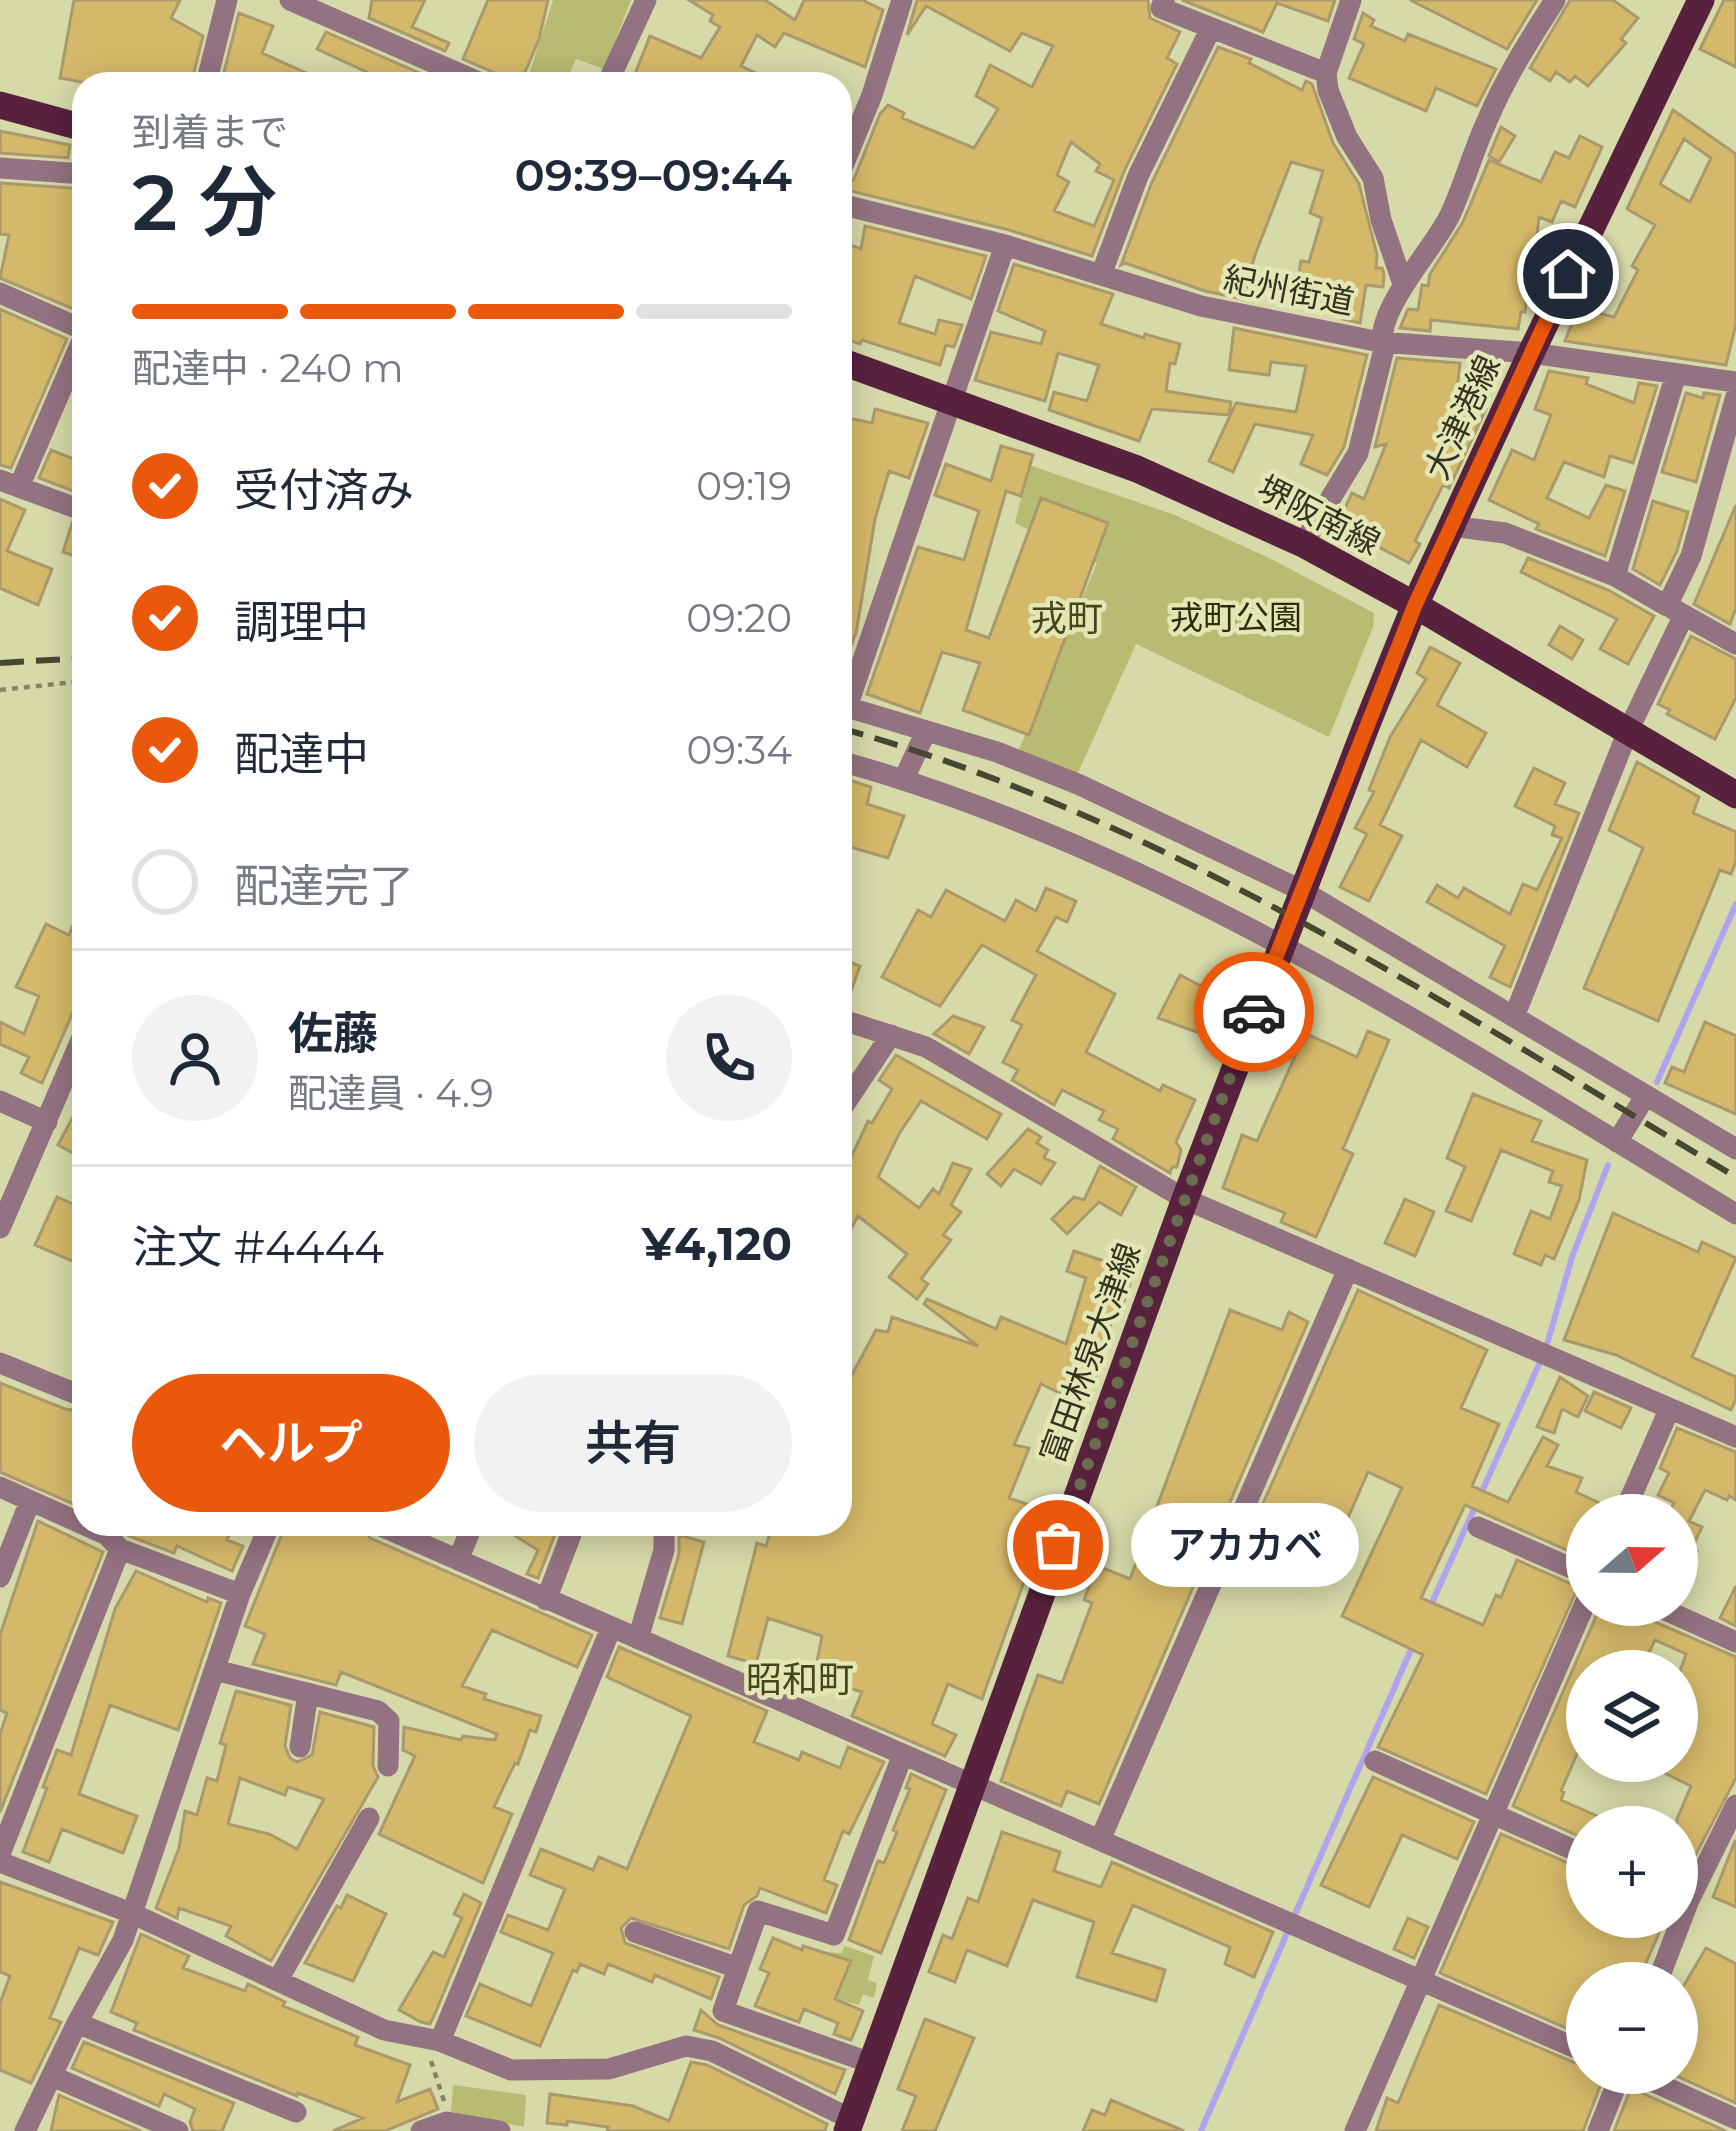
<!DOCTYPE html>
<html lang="ja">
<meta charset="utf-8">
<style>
body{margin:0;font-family:Montserrat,"Noto Sans JP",sans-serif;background:#f2f2f3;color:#1f2937;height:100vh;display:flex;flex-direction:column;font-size:45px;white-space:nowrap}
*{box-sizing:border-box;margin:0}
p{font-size:39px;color:#747a83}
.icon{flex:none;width:66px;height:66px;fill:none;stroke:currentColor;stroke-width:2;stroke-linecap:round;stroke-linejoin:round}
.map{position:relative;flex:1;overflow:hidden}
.side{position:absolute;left:72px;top:72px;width:780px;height:1464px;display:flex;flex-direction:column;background:#fff;border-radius:36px;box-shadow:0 6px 30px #0003}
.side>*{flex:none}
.needle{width:78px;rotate:70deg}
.buttons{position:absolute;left:1566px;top:1494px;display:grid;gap:24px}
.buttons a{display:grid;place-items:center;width:132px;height:132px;border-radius:50%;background:#fff;box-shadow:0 6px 30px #0003;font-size:60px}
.pin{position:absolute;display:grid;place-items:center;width:102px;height:102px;color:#fff;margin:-51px;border:6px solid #fff;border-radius:50%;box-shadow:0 3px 12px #0007}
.courier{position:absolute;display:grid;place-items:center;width:120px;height:120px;margin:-60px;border:9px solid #ea580c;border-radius:50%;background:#fff;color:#222;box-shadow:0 3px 15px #0007}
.bubble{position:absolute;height:84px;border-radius:42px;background:#fff;box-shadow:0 6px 30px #0003;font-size:39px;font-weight:600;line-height:84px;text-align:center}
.overview em{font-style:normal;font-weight:600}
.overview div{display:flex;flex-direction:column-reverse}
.overview{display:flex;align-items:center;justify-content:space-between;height:204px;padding:0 60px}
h1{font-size:78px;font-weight:600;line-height:90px}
.bar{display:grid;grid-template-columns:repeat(4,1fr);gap:18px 12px;align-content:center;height:144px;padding:0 60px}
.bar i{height:15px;border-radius:9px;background:#e0e1e3}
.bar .selected{background:#ea580c}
.bar p{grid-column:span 4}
.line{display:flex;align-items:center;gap:30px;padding:0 60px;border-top:3px solid #e0e1e3}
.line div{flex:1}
.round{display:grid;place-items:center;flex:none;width:126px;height:126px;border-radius:63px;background:#f2f2f3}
ol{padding:0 60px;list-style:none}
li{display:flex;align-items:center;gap:36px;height:132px}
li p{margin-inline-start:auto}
li .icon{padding:12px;border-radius:50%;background:#ea580c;color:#fff;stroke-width:4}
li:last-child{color:#747a83}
li i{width:66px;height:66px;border:6px solid #e0e1e3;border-radius:50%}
.cta{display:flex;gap:24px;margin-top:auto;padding:24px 60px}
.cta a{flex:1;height:138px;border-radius:72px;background:#ea580c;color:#fff;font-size:48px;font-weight:600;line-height:138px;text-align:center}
.cta a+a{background:#f2f2f3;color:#1f2937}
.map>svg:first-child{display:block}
</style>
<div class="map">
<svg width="1736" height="2131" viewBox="0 0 1736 2131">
<rect width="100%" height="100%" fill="#d6d9a8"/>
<!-- green -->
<path fill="#b8bb72" d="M553 0H631L604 69 576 59 565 84H526Z
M1029 465 1175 515 1271 559 1374 613 1373 627 1329 737 1136 644 1077 775 1018 752 1097 563 1015 523Z
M845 1946 874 1956 868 1980 877 1983 874 1998 863 1994 859 2005 834 1998 821 1964 825 1952 841 1953Z
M453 2085 526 2095 524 2127 451 2112Z"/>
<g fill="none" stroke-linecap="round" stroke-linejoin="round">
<!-- stream -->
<path stroke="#afa4ed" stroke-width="6" d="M1657 1082 1736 904
M1546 1348 1572 1257 1608 1165
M1431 1605 1541 1360
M1293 1919 1413 1645
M1201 2131 1288 1931"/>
</g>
<!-- building -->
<path fill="#d5b96a" stroke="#aa996c" stroke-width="3" fill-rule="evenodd" d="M74 0H180L171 18 203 36 191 84H92L60 78Z
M372 0H425L412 27 449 43 445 51 369 18Z
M488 0H548L539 39 520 84 463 59Z
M689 0H765L795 20 804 0H862L883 10 865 67 784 33 775 47 757 35 741 66 779 84H631L650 36 701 58 720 27 710 21 713 15Z
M917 0H1148L1150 18 1180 32 1167 58 1177 64 1125 169 1092 256 1009 230 843 189 854 179 880 114 888 105 904 113 902 118 974 148 998 109 976 96 990 65 1032 87 1053 46 1022 33 1010 51 926 6 907 35ZM1071 142 1100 164 1096 171 1114 180 1094 226 1054 211 1069 182 1057 175Z
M1182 0H1335L1328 21 1277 3 1263 32Z
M1410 0H1537L1507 49Z
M1570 0H1613L1638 18 1621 39 1626 43 1588 86 1575 76 1570 82 1556 72 1550 81 1530 68Z
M1724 0H1736V67L1700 49Z
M239 13 273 26 262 53 331 84H263L243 75 240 84H221Z
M1363 13 1374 20 1371 26 1405 41 1408 34 1496 69 1477 106 1436 88 1426 111 1349 78 1364 44 1354 39Z
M326 32 433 79 431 84H370L373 75 317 49Z
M1218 47 1251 59 1249 63 1302 90 1306 81 1312 84 1333 143 1359 184 1377 255 1376 268H1382L1384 274 1383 287 1366 285 1360 323 1343 319 1345 304 1295 294 1301 261 1309 262 1322 218 1310 213 1323 171 1291 162 1255 255 1243 299 1205 291 1125 263 1121 265 1152 182Z
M1673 110 1736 154V324L1726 365 1565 341 1578 308 1614 317 1638 270 1632 266 1655 225 1627 209ZM1684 139 1711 158 1690 202 1660 184Z
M1501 127 1515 136 1499 162 1489 156Z
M0 131 70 145 68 158 0 153Z
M1580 136 1602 147 1575 207 1561 201 1552 222 1539 217 1531 286 1528 285 1525 312H1521L1518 329 1431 320 1430 331 1400 328 1408 309 1418 310 1422 285 1428 286 1430 274 1463 222 1489 160 1541 182 1555 152 1569 158Z
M0 183 84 189V281L76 310 0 278 9 235 0 234Z
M865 226 986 256 971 299 915 276 899 323 935 334 939 320 962 325 954 347 946 345 940 365 862 340 860 344 840 337 849 305 840 302V241L861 249Z
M1014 264 1113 294 1101 324 1144 338 1145 334 1180 344 1175 364 1170 363 1166 391 1231 402 1229 415 1152 409 1139 441 1049 410 1054 392 1087 401 1099 365 1058 353 1045 401 975 380 991 332 1041 344 1045 331 998 311Z
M0 309 67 339 11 468 0 465Z
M1234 328 1367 355 1344 447 1327 475 1301 464 1313 435 1255 424 1233 472 1209 461 1236 403 1296 412 1306 366 1271 362 1269 375 1229 370Z
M1397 358 1460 363 1456 400 1486 409 1449 488 1443 485 1415 541 1420 544 1409 563 1337 525 1352 493 1364 499 1386 444 1375 447Z
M1549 371 1588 378 1586 384 1634 403 1639 383 1657 386 1633 463 1610 456 1604 477 1564 462 1547 498 1589 518 1606 485 1625 491 1605 556 1536 529 1539 524 1489 500 1512 450 1534 460 1551 415 1535 409Z
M1686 393 1703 398 1704 393 1720 395 1696 482 1662 472Z
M875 409 928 423 909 478 889 471 875 519 856 633 840 673V450L848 418 872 423Z
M1001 446 1033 455 1021 496 1006 491 966 630 989 638 1041 498 1108 523 1029 735 963 710 980 663 942 652 920 713 867 694 918 547 964 560 979 511 935 495 946 464 991 481Z
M51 450 84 463V495L39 478Z
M0 499 25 510 7 551 52 569 38 605 0 588Z
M1653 501 1688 512 1677 551 1660 585 1633 569Z
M1736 505V608L1730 624 1694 604Z
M72 523 84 526V559L63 552Z
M1528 558 1608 590 1654 616 1628 664 1600 649 1617 619 1521 572Z
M1560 626 1583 640 1572 659 1549 645Z
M1691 636 1736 659V698L1715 739 1667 714 1670 710 1658 704Z
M1430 647 1460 663 1437 705 1486 733 1467 767 1421 740 1380 825 1402 836 1369 901 1340 887 1367 834 1355 828 1374 792 1369 790 1390 737 1426 679 1417 673Z
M1637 762 1699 797 1693 813 1736 832V861L1731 874 1720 870 1658 1021 1584 988 1643 848 1609 830Z
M1534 768 1565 783 1555 804 1579 813 1510 987 1490 977 1505 946 1427 902 1437 885 1458 898 1464 888 1510 914 1523 884 1537 890 1562 838 1552 835 1555 826 1515 806Z
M840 777 871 787 867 804 904 816 888 858 840 844Z
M1046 888 1076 901 1067 922 1056 917 1037 951 1115 994 1086 1052 1160 1091 1163 1085 1195 1100 1176 1142 1181 1150 1177 1167H1172L1170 1173 1113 1139 1118 1129 1099 1120 1104 1111 1062 1090 1054 1105 1012 1080 1018 1070 1003 1062 1022 1025 1012 1020 1036 975 982 945 940 1006 882 977 918 910 931 917 946 890 1005 921 1016 900 1036 911Z
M84 899V987L42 1083 21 1073 29 1057 0 1044V1022L24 1034 39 996 16 987 46 924 69 935Z
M840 958 860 966 846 1005 840 1004Z
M1180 975 1213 992 1215 988 1237 996 1221 1041 1158 1018Z
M953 1016 984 1027 969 1054 934 1034Z
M1279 1021 1357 1057 1368 1031 1389 1040 1343 1149 1353 1154 1316 1237 1281 1222 1285 1213 1223 1188 1242 1135 1257 1141 1296 1054 1270 1042Z
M1705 1022 1736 1036V1114L1665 1083 1672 1067 1684 1072Z
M896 1055 1001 1114 987 1139 921 1101 899 1134 878 1177 919 1208 933 1189 939 1194 953 1163 971 1169 951 1205 961 1212 943 1235 951 1240 921 1279 928 1284 917 1299 889 1277 907 1254 858 1216 840 1248V1181L868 1121 872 1123 892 1089 879 1080Z
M1473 1094 1541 1121 1532 1141 1587 1160 1579 1200 1554 1259 1545 1255 1541 1265 1514 1254 1531 1211 1550 1219 1562 1186 1549 1182 1553 1171 1501 1150 1471 1221 1446 1211 1465 1167 1447 1158Z
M84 1096V1137L75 1154 58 1145Z
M1028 1129 1041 1137 1037 1143 1048 1150 1044 1158 1055 1163 1041 1184 1014 1169 1001 1186 987 1174Z
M1100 1166 1136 1187 1121 1215 1099 1202 1067 1234 1052 1219 1074 1197 1084 1200Z
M57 1197 84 1209V1266L35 1245Z
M1405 1199 1434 1212 1415 1256 1385 1243Z
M1613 1213 1698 1252 1702 1242 1736 1258 1692 1357 1736 1377V1399L1731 1410 1616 1355 1564 1340Z
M1074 1251 1113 1264 1115 1258 1136 1265 1124 1301 1118 1299 1101 1358 1104 1359 1082 1404 1041 1384 1014 1445 1029 1448 1009 1498 1049 1512 982 1699 948 1684 932 1724 956 1735 945 1756 852 1716 862 1692 814 1677 822 1636 768 1618 756 1664 728 1656 757 1543 766 1546 773 1524H840V1397L876 1330 888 1332 892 1317 978 1346 924 1304 927 1299 996 1329 1001 1317 1066 1344 1086 1278 1067 1271Z
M1358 1290 1487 1350 1461 1408 1499 1424 1472 1486 1508 1502 1543 1437 1558 1445 1547 1466 1582 1478 1576 1492 1610 1508 1608 1515H1587V1559L1465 1505 1421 1598 1483 1625 1496 1595 1501 1597 1517 1560 1578 1587 1486 1794 1378 1747 1423 1655 1342 1616 1402 1488 1368 1472 1333 1552 1302 1539 1283 1583 1237 1562Z
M1230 1310 1282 1330 1289 1312 1308 1322 1099 1804 1067 1791 1061 1806 1001 1781 1025 1710 1038 1675 1062 1683 1092 1603 1084 1600 1098 1566 1130 1579Z
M1560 1377 1588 1396 1578 1417 1562 1409 1554 1433 1537 1427Z
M0 1383 65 1409 84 1412V1444L77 1460 84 1463V1488L76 1505 0 1472Z
M1594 1392 1631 1408 1621 1428 1585 1411Z
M1677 1428 1736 1452V1500L1729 1496 1727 1500 1705 1490 1689 1521 1702 1527 1692 1548 1697 1551 1677 1593V1515H1668L1674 1503 1658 1495 1669 1473 1660 1468Z
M38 1521 103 1552 0 1812V1734L7 1713 0 1710V1635Z
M134 1524H234L227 1540 243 1546 232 1571 177 1546 174 1553 129 1536Z
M286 1524H361L370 1538 592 1635 577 1667 492 1630 462 1686 486 1694 484 1699 541 1716 536 1732 530 1730 518 1764 515 1763 494 1807 512 1814 483 1883 379 1834 415 1756 403 1750 404 1727 461 1740 463 1736 495 1740 497 1734 341 1672 336 1685 253 1664 265 1634 245 1626Z
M496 1524H559L538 1578 527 1574 538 1550Z
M679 1535 704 1542 682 1624 660 1618 679 1554Z
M136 1571 207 1602 208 1598 221 1603 178 1730 110 1705 79 1794 137 1816 123 1853 62 1829 49 1862 23 1852 47 1788 43 1787 57 1750 71 1755 115 1609Z
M1736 1586V1626L1720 1618Z
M1601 1605H1632L1648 1619 1736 1657V1778L1677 1890V1819L1691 1786 1640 1761H1677V1680L1686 1654 1655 1640 1640 1671H1587V1731L1561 1791 1564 1792 1561 1800 1622 1827H1587V1840L1513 1806Z
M619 1647 767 1711 754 1742 799 1760 802 1752 840 1768 848 1747 884 1762 849 1834 843 1831 824 1880 837 1885 826 1913 760 1888 757 1896 744 1905 729 1949 631 1918 621 1928 625 1943 719 1977 711 1999 655 1975 652 1982 608 1964 604 1974 580 1964 577 1972 573 1970 540 2046 466 2016 480 1984 531 2006 553 1953 501 1932 508 1915 548 1930 565 1889 530 1875 541 1849 593 1870 599 1857 627 1869 691 1716 607 1677Z
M236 1691 291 1705 285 1746 290 1758 297 1762 312 1755 320 1712 374 1727 373 1766 378 1777 271 1961 226 1936 231 1926 179 1908 177 1918 156 1908 179 1848 185 1811 197 1815 207 1778 217 1781 226 1745 220 1743ZM240 1778 285 1795 288 1787 324 1799 297 1849 269 1834 228 1824Z
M911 1774 946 1790 881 1953 849 1940 878 1861 884 1863 897 1832 893 1830 910 1789 906 1788Z
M1373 1777 1474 1822 1457 1859 1402 1835 1369 1907 1321 1885Z
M1002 1832 1060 1852 1054 1871 1101 1887 1112 1862 1273 1932 1254 1977 1225 1964 1230 1947 1133 1905 1112 1953 1165 1970 1156 2001 1077 1977 1094 1922 1033 1900 1007 1966 967 1950 955 1982 929 1972 943 1935 952 1939 968 1898 978 1902Z
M1501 1834 1587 1871V1917H1666L1637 1983H1587V2037L1440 1973Z
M1735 1841H1736V1907L1713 1897Z
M0 1882 113 1922 98 1955 79 1948 50 2018 61 2022 31 2083 0 2070V2003L10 1976 0 1972Z
M464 1894 481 1903 434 2016 430 2024 421 2022 399 2010 433 1952 444 1957 462 1918 454 1914Z
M347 1895 386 1914 353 1981 305 1963 337 1906 341 1908Z
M1408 1918 1428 1927 1414 1958 1394 1949Z
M141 1934 189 1956 183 1968 245 1991 248 1984 285 2002 283 2006 358 2037 355 2045 410 2065 397 2102 430 2089 438 2109 385 2131H333L363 2118 298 2093 297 2096 134 2030 137 2023 111 2012Z
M773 1938 802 1950 803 1946 851 1961 835 1999 863 2011 851 2040 834 2034 838 2023 804 2009 799 2022 755 2006 769 1973 760 1969Z
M1706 1948 1736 1964V2103L1670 2073H1677V1997Z
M1439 2005 1587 2068V2073H1605L1583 2131H1376L1387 2098 1398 2103Z
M701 2010 718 2025 845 2070 835 2094 719 2038 694 2030Z
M925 2019 974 2038 935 2131H902L916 2096 898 2089Z
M84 2042 234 2103 222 2131H193L190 2122 195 2109 164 2094 159 2106 72 2068Z
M691 2062 707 2065 827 2124 825 2131H607L608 2127 567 2121V2125L547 2123 550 2094 633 2106 669 2121Z
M1631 2088 1726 2131H1614Z
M59 2095 141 2131H51Z
M1111 2100 1184 2131H1083L1092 2110 1105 2115Z"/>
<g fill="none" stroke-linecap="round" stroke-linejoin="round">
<!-- path -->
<path stroke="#838563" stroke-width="4.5" stroke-dasharray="6 6" stroke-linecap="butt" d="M0 690 84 681
M431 2061 444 2101"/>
<!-- minor -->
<path stroke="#937281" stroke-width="21" d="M290 0 483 84
M1164 0 1161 8 1326 73
M1351 0 1326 73 1328 90 1347 137 1373 178 1381 220 1403 284
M206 84 227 0
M607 84 646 0
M0 168 84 174
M840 173 872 95 902 0
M840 204 1005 245 1201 306 1380 342 1531 353 1736 382
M1101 275 1138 176 1211 28
M0 293 84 330
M1676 374 1615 576 1667 606 1691 556 1736 396
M0 480 84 511
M19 487 84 336
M1451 526 1505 533 1615 576
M1303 544 1358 453 1383 353C1372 311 1433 251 1450 215 1464 185 1473 151 1487 121 1505 78 1530 39 1555 0
M1673 609 1736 644
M840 705 997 752 1080 785 1301 890 1736 1149
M847 707 1005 245
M840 761C1166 852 1449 1041 1736 1214
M904 779 926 731
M1514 1017 1628 731 1684 615
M840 1019 926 1047 1185 1199 1736 1437
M0 1101 47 1122
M840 1111 891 1035
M1617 1142 1646 1095
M0 1228 84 1033
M0 1363 84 1397
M0 1487 107 1535 120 1549 240 1594
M1623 1515 1669 1410
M376 1524 1587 2053
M1478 1527 1587 1575
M458 1560 473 1524
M0 1577 30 1501
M546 1600 575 1524
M1654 1605 1736 1642
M638 1639 664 1550V1524
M215 1670 378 1711 389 1721 388 1766
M300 1747 308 1693
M1375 1761 1587 1856
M1100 1840 1348 1269
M0 1854 120 1549
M0 1862 131 1913 384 2030 440 2041 511 2070 609 2069 686 2046 712 2051 851 2119
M635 1932 738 1968
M278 1980 369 1818
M1657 1983 1689 1900 1736 1805
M77 2023 296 2112
M440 2041 611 1628
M871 2063 723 2011 758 1911 834 1935 903 1754
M1634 2073 1736 2119
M52 2076 178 2131
M25 2131 77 2023 123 1940 240 1594 270 1524
M421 2131 447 2122 500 2131
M1355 2131 1587 1599
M1598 2131 1621 2073"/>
<!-- major -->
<path stroke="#58213e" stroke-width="27" d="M0 105 84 128
M840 361 1137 469 1303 544 1415 605 1736 795
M847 2131 1185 1199 1367 724 1415 605 1531 353 1701 0"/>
<!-- rail -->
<path stroke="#464730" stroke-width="6" stroke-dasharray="24 12" stroke-linecap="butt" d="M0 663 84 658
M840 728C1165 818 1449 1007 1736 1177"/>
</g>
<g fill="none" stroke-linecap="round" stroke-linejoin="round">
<!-- done -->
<path stroke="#6b6d50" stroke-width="12" stroke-dasharray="0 21.6" d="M1058 1545 1254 1012"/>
<!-- route -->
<path stroke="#ea580c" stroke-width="15" d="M1254 1012 1415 605 1568 274"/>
</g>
<g text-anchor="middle" stroke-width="9" stroke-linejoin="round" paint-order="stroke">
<!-- street labels -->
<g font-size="33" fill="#323320" stroke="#e3e6b5">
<text transform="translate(1289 290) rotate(11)" y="12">紀州街道</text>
<text transform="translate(1462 417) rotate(-65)" y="12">大津港線</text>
<text transform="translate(1319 515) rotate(27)" y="12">堺阪南線</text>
<text transform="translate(1090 1353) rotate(-70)" y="12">富田林泉大津線</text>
</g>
<!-- park labels -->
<g font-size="33" fill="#2d2d09" stroke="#e3e6b5">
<text x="1236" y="629">戎町公園</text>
</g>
<!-- neighbourhood labels -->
<g font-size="36" fill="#45461a" stroke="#e3e6b5">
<text x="1067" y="631">戎町</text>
<text x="800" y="1692">昭和町</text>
</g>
</g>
</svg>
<div class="buttons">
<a><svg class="needle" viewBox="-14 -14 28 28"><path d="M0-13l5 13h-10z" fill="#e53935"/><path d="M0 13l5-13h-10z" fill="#747a83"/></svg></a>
<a><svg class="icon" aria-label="layers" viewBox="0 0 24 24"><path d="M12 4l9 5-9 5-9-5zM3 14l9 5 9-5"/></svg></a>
<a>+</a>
<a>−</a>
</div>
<div class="pin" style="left:1058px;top:1545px;background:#ea580c"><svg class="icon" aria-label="bag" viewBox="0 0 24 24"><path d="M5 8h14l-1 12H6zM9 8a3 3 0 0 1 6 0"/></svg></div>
<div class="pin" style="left:1568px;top:274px;background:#1f2937"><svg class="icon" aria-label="home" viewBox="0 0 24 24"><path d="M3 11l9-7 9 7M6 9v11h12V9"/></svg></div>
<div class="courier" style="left:1254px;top:1012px"><svg class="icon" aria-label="car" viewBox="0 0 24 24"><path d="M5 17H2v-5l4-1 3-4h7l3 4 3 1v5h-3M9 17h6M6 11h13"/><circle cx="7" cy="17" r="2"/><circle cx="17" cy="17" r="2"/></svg></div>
<div class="bubble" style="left:1131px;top:1503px;width:228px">アカカベ</div>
<section class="side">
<div class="overview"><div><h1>2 分</h1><p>到着まで</p></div><em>09:39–09:44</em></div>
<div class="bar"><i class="selected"></i><i class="selected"></i><i class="selected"></i><i></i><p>配達中 · 240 m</p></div>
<ol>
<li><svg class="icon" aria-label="check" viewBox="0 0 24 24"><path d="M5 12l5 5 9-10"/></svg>受付済み<p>09:19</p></li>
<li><svg class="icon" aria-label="check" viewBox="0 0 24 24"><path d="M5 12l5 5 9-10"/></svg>調理中<p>09:20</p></li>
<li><svg class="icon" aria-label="check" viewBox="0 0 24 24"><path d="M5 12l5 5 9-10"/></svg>配達中<p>09:34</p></li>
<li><i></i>配達完了</li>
</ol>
<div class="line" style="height:216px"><a class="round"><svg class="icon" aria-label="person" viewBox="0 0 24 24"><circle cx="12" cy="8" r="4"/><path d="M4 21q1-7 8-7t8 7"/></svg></a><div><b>佐藤</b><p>配達員 · 4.9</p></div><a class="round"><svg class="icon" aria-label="phone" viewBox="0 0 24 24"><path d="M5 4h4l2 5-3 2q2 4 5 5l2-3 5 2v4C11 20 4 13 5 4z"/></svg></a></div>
<div class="line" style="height:156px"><div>注文 #4444</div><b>¥4,120</b></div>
<div class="cta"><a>ヘルプ</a><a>共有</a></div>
</section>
</div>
